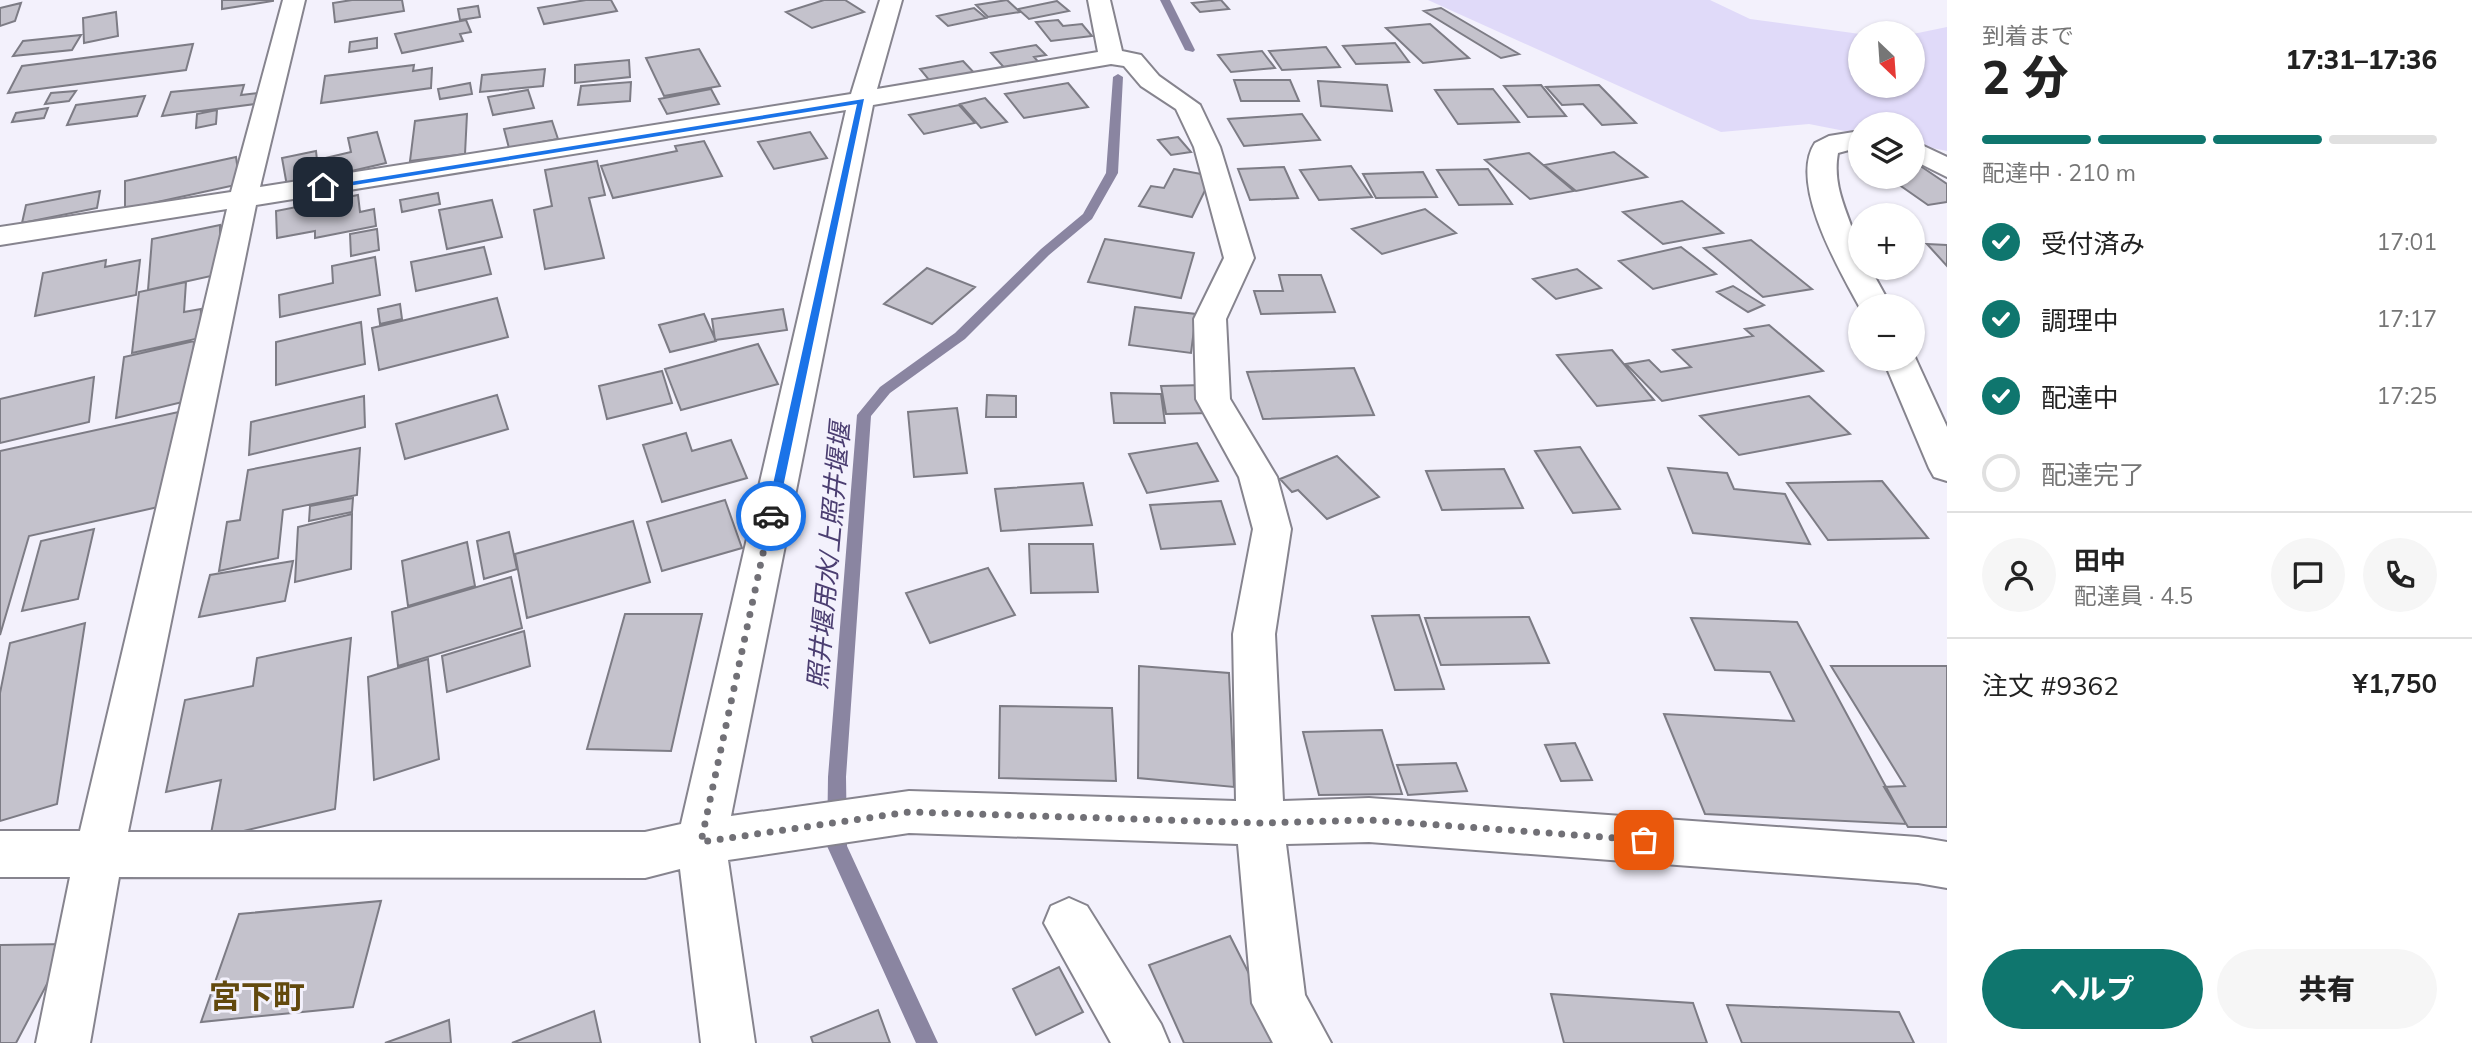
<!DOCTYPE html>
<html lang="ja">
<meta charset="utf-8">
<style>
body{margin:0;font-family:Mulish,"Noto Sans JP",sans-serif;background:#f6f6f6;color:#222;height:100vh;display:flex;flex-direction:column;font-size:26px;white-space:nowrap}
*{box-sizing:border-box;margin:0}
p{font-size:23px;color:#767676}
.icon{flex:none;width:38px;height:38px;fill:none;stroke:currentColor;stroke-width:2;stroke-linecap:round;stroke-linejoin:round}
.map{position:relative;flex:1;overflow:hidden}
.sheet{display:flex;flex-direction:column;background:#fff;width:525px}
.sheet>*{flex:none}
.needle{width:46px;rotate:155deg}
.tools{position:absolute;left:1848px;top:21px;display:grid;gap:14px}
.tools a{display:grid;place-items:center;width:77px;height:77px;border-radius:50%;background:#fff;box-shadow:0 2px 5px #0004;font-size:35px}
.pin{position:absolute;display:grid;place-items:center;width:60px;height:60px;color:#fff;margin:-30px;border-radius:14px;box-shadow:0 4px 10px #0006}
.courier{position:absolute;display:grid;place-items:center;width:70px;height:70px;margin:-35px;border:5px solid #1a73e8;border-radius:50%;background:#fff;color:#222;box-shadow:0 2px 9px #0007}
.overview em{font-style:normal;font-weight:800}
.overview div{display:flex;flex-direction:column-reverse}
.overview{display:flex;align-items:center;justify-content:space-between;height:119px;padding:0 35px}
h1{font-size:46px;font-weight:800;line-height:52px}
.bar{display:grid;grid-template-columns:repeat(4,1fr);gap:10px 7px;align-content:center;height:84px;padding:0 35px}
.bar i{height:9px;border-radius:5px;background:#e0e0e0}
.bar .current{background:#0f766e}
.bar p{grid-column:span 4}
.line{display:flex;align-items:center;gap:18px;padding:0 35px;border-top:2px solid #e0e0e0}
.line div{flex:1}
.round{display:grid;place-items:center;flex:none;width:74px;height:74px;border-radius:37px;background:#f6f6f6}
ol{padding:0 35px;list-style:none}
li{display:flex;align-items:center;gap:21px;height:77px}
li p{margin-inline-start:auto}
li .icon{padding:7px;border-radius:50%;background:#0f766e;color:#fff;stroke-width:4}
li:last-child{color:#767676}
li i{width:38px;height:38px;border:4px solid #e0e0e0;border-radius:50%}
.cta{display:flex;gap:14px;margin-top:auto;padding:14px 35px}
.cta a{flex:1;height:80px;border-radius:42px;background:#0f766e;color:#fff;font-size:28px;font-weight:800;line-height:80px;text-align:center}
.cta a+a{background:#f6f6f6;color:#222}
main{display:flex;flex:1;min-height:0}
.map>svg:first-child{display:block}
</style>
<main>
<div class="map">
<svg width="1947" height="1043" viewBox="0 0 1947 1043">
<rect width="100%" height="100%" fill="#f3f1fc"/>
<!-- green -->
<path fill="#e0daf9" d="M1428 0H1710L1750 19 1860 34V86H1913V34L1947 27V151L1913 144V124H1860V134L1809 124 1721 132Z"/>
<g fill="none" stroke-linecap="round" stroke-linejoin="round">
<!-- stream -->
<path fill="#8a85a1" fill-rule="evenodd" d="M1160 0H1170L1195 50 1193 52 1185 50Z
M1118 74 1123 77 1118 173 1092 219 1049 255 965 339 890 393 871 416 846 777 847 846 938 1043H916L827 846 828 777 857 415 880 387 955 333 1041 249 1083 214 1106 173 1113 77Z"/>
</g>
<!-- building -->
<path fill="#c4c2cc" stroke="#7d7c85" stroke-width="2" d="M222 0H273V1L222 9Z
M352 0H402L404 11 335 22 333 3Z
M586 0H611L617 11 544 24 538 8Z
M824 0H845L864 12 812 28 786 12Z
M1007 0 1020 12 988 17 976 5Z
M1221 0 1229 9 1200 12 1192 3Z
M1057 1 1069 11 1029 19 1018 9Z
M21 3 15 21 0 26V8Z
M478 6 480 17 460 20 458 9Z
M974 8 986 18 948 26 937 16Z
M1441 8 1519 54 1501 58 1424 11Z
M116 12 118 36 84 43 83 18Z
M466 20 471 32 460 34 463 41 402 53 395 34Z
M1058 20 1063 26 1082 24 1092 36 1051 41 1036 22Z
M1430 24 1469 58 1423 63 1386 28Z
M81 35 72 50 13 56 23 41Z
M377 38V48L349 52 350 42Z
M1395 43 1409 62 1356 64 1343 46Z
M193 44 186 70 8 93 22 66Z
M1036 45 1046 55 1034 57 1041 65 1008 72 991 53Z
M1326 47 1340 67 1282 70 1269 51Z
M699 49 720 86 664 96 646 58Z
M1262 51 1275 68 1231 72 1218 55Z
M629 60 630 77 575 83V65Z
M963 61 979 78 934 86 920 69Z
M414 65 413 71 432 68 431 88 321 103 325 76Z
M545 69 543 86 480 92 482 75Z
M1234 80H1290L1299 101H1241Z
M1318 81 1387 85 1392 111 1321 106Z
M631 82 630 101 578 105 581 86Z
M470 83 472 94 440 99 438 89Z
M1068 83 1088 107 1024 118 1005 94Z
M244 85 241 95 259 93 255 104 162 116 171 92Z
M1541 85 1566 116 1528 117 1504 86Z
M1599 85 1636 123 1602 125 1583 104 1562 105 1546 87Z
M711 89 719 104 667 114 659 99Z
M1493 89 1519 122 1458 124 1435 90Z
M528 90 534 108 493 115 488 97Z
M76 91 69 101 45 104 51 93Z
M145 96 137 116 67 125 76 105Z
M985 98 1007 122 981 128 960 104Z
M959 105 975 123 924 134 909 115Z
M48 108 44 118 12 122 16 113Z
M217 110 216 124 196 128 197 114Z
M467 114 465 154 410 161 415 121Z
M1302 114 1320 140 1244 146 1228 119Z
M552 121 558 139 509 148 504 129Z
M377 132 386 163 287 186 282 158 316 151 317 160 351 152 348 138Z
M810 132 827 158 774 169 758 142Z
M1178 137 1191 152 1171 155 1158 140Z
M704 141 722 176 613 198 601 166 677 151 675 146Z
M1614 152 1647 177 1576 191 1544 165Z
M1529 153 1574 191 1530 199 1485 160Z
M236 157 240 184 125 209V181Z
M597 161 605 195 589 198 604 258 545 269 534 210 552 206 545 170Z
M1913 161 1947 184V202L1928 205 1888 177H1913Z
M1351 166 1372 197 1319 200 1300 170Z
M1284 167 1298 198 1250 200 1238 169Z
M1174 169 1212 176 1192 217 1139 206 1151 186 1164 188Z
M1488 169 1512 204 1459 205 1437 170Z
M1423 172 1437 197 1376 198 1363 174Z
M100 191 97 208 22 223 26 205Z
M438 193 440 204 402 212 400 200Z
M358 195 360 212 374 209 376 226 315 238V231L277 238 276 211Z
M492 200 502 237 447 249 439 210Z
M1682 201 1723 233 1663 244 1623 212Z
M1425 209 1456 233 1382 254 1352 229Z
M220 225V274L148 290 152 239Z
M377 229 379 250 351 256 350 234Z
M1105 239 1194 253 1181 298 1088 282Z
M1751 240 1812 289 1763 297 1704 248Z
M1927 244 1947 245V266Z
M484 247 491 274 416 291 411 262Z
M1681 247 1716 274 1653 289 1619 261Z
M375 257 380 295 280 317 279 295 333 283 332 266Z
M106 260 105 267 140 260 136 295 35 316 43 273Z
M927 268 975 287 932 324 884 304Z
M1577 269 1601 288 1556 299 1533 279Z
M1279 275H1321L1335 312 1261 314 1254 291H1283Z
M186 282 184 312 201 309 200 338 132 353 139 292Z
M1733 286 1764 305 1748 312 1717 292Z
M497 298 508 337 379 370 372 328Z
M400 304 402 319 380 324 378 309Z
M1135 307 1196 314 1191 353 1129 345Z
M783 309 787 330 715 340 712 319Z
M704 314 716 341 670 352 659 325Z
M361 322 365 364 276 385V342Z
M1769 325 1823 371 1662 401 1626 364 1649 360 1661 372 1691 367 1673 350 1753 336 1745 329Z
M194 341 191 400 116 418 124 357Z
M758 344 778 384 681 410 665 369Z
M1612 350 1654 400 1597 406 1557 355Z
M1354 368 1374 415 1263 419 1247 372Z
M662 371 672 403 607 419 599 386Z
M94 377 89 422 0 443V399Z
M1204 385 1210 413 1166 414 1161 386Z
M1111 393 1161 394 1165 423H1114Z
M497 395 508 429 405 459 396 424Z
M987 395 1016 396V417H986Z
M364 396 365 427 249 455 251 422Z
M1809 396 1850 434 1739 455 1700 416Z
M957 408 967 473 914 477 908 412Z
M183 411 167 505 29 536 0 635V451Z
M686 433 692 451 731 440 747 478 662 502 643 445Z
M1197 443 1218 481 1147 493 1129 454Z
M1580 447 1620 509 1573 513 1535 451Z
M360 448 357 495 283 510 278 558 219 571 227 522 240 520 248 470Z
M1337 456 1379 497 1327 519 1298 490 1292 492 1280 479Z
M1668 468 1727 473 1734 489 1785 494 1810 544 1693 533Z
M1504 469 1523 508 1442 510 1426 471Z
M1882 481 1928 538 1828 540 1787 483Z
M1083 483 1092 525 1001 531 995 489Z
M353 498 352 512 309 521 310 506Z
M725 500 742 548 662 571 647 522Z
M1221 501 1235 544 1161 549 1150 505Z
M352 514 351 569 295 582 298 527Z
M633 521 650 582 527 618 515 554Z
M94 529 78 599 22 611 41 541Z
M509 532 517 569 484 579 477 541Z
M467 542 475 586 408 606 402 561Z
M1029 544H1093L1098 592 1031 593Z
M293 561 285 601 199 617 210 575Z
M988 568 1015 615 930 643 906 593Z
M511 577 522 628 398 666 392 612Z
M625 614H702L671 751 587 749Z
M1419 615 1444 689 1395 690 1372 616Z
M1529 617 1549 663 1441 665 1425 618Z
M1691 618 1797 622 1906 824 1705 814 1664 714 1794 721 1770 672 1715 670Z
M85 623 57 804 0 821V693L10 643Z
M524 631 530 666 447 692 442 656Z
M351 638 335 809 210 839 221 780 166 792 185 700 253 686 257 658Z
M428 659 439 759 374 780 368 677Z
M1139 666 1229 673 1234 787 1138 778Z
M1831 666H1947V827H1908L1884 787 1905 786Z
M1000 706 1112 708 1116 781 999 778Z
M1382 730 1402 794 1319 795 1303 732Z
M1575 743 1592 780 1561 781 1545 745Z
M1456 763 1467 791 1408 795 1397 765Z
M381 901 353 1007 201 1022 239 914Z
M1230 936 1284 1043H1184L1149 965Z
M68 944 16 1043H0V945Z
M1059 967 1083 1012 1036 1035 1013 989Z
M1551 994 1693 1003 1707 1043H1564Z
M1727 1005 1899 1012 1914 1043H1742Z
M878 1010 890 1043H813L811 1037Z
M594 1011 601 1043H512Z
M449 1020 451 1043H385Z"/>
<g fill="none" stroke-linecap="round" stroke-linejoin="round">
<defs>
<path id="minor" d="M283 0H305L260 187 851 94 880 0H902L877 89 1098 52 1088 0H1110L1122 51 1141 55 1159 76 1200 105 1220 147 1254 258 1226 319 1230 399 1277 477 1291 529 1275 634 1283 801 1369 798 1918 837 1947 842V888L1918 883 1369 842 1286 844 1305 995 1331 1043H1273L1252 1003 1238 844 909 833 728 860 755 1043H701L680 869 645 878 119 877 90 1043H36L70 877H0V831H80L227 209 0 245V227L231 192ZM1111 64 1124 66 1141 86 1176 109 1194 147 1224 258 1194 319 1196 399 1239 477 1253 529 1233 634 1236 801 909 791 731 816 873 105ZM846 110 681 824 645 832H128L256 205Z
M1860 131V147L1838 153C1830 198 1860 226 1860 268H1870L1891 306 1860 308C1840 271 1788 183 1815 143L1829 136Z
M1913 141 1947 157V177L1913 160Z
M1913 353 1947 427V481L1934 477 1929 468 1883 359H1913Z
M1069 898 1087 906 1161 1024 1169 1043H1111L1044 923 1051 906Z"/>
</defs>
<!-- minor casing -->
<use href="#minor" stroke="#86848e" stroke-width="4"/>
<!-- minor -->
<use href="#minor" fill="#fff" fill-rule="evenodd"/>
</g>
<!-- route -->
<path fill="#1a73e8" d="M864 99 777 516 771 521 766 516 857 104 323 190 319 187Z"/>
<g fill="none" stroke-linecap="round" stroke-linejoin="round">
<!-- done -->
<path stroke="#717076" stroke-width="7" stroke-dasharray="0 12.6" d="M771 516 701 842 909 812 1260 823 1369 820 1644 840"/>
</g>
<g text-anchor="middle" stroke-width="6" stroke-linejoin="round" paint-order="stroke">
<!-- water labels -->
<g font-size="26" font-style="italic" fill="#4b3e71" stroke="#f3f1fc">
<text transform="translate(829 556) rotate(-85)" y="9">照井堰用水/上照井堰堰</text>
</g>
<!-- near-neighbourhood labels -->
<g font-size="32" font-weight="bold" fill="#62490d" stroke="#f3f1fc">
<text x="257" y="1008">宮下町</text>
</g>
</g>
</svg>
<div class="tools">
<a><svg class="needle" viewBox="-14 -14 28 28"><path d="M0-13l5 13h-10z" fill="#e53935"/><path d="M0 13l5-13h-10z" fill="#767676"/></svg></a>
<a><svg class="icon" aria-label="layers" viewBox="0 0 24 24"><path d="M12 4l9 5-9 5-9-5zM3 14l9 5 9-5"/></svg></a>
<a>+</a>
<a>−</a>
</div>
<div class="pin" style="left:1644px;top:840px;background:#ea580c"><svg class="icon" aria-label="bag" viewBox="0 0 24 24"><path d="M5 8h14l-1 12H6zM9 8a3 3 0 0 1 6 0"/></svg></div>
<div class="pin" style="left:323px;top:187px;background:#1f2937"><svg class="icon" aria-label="home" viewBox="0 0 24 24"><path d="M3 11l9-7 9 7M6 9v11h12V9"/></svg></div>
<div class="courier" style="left:771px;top:516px"><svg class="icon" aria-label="car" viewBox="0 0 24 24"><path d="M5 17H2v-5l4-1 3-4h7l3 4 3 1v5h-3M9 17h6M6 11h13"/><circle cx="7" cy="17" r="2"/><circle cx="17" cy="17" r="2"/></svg></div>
</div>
<section class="sheet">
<div class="overview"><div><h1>2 分</h1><p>到着まで</p></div><em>17:31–17:36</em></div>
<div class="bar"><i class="current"></i><i class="current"></i><i class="current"></i><i></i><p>配達中 · 210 m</p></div>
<ol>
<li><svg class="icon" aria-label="check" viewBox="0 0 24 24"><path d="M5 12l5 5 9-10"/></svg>受付済み<p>17:01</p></li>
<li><svg class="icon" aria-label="check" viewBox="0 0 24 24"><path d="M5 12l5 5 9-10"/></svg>調理中<p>17:17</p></li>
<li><svg class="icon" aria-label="check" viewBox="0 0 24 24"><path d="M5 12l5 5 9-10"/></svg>配達中<p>17:25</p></li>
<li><i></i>配達完了</li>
</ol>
<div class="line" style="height:126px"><a class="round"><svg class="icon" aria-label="person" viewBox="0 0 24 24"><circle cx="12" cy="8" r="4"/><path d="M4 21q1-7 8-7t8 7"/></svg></a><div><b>田中</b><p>配達員 · 4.5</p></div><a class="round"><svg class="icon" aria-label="chat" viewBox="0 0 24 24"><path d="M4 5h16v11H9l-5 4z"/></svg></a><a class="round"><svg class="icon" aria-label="phone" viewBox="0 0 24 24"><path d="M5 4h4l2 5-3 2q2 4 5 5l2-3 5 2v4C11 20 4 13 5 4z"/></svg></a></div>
<div class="line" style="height:91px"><div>注文 #9362</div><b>¥1,750</b></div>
<div class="cta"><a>ヘルプ</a><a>共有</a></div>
</section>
</main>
